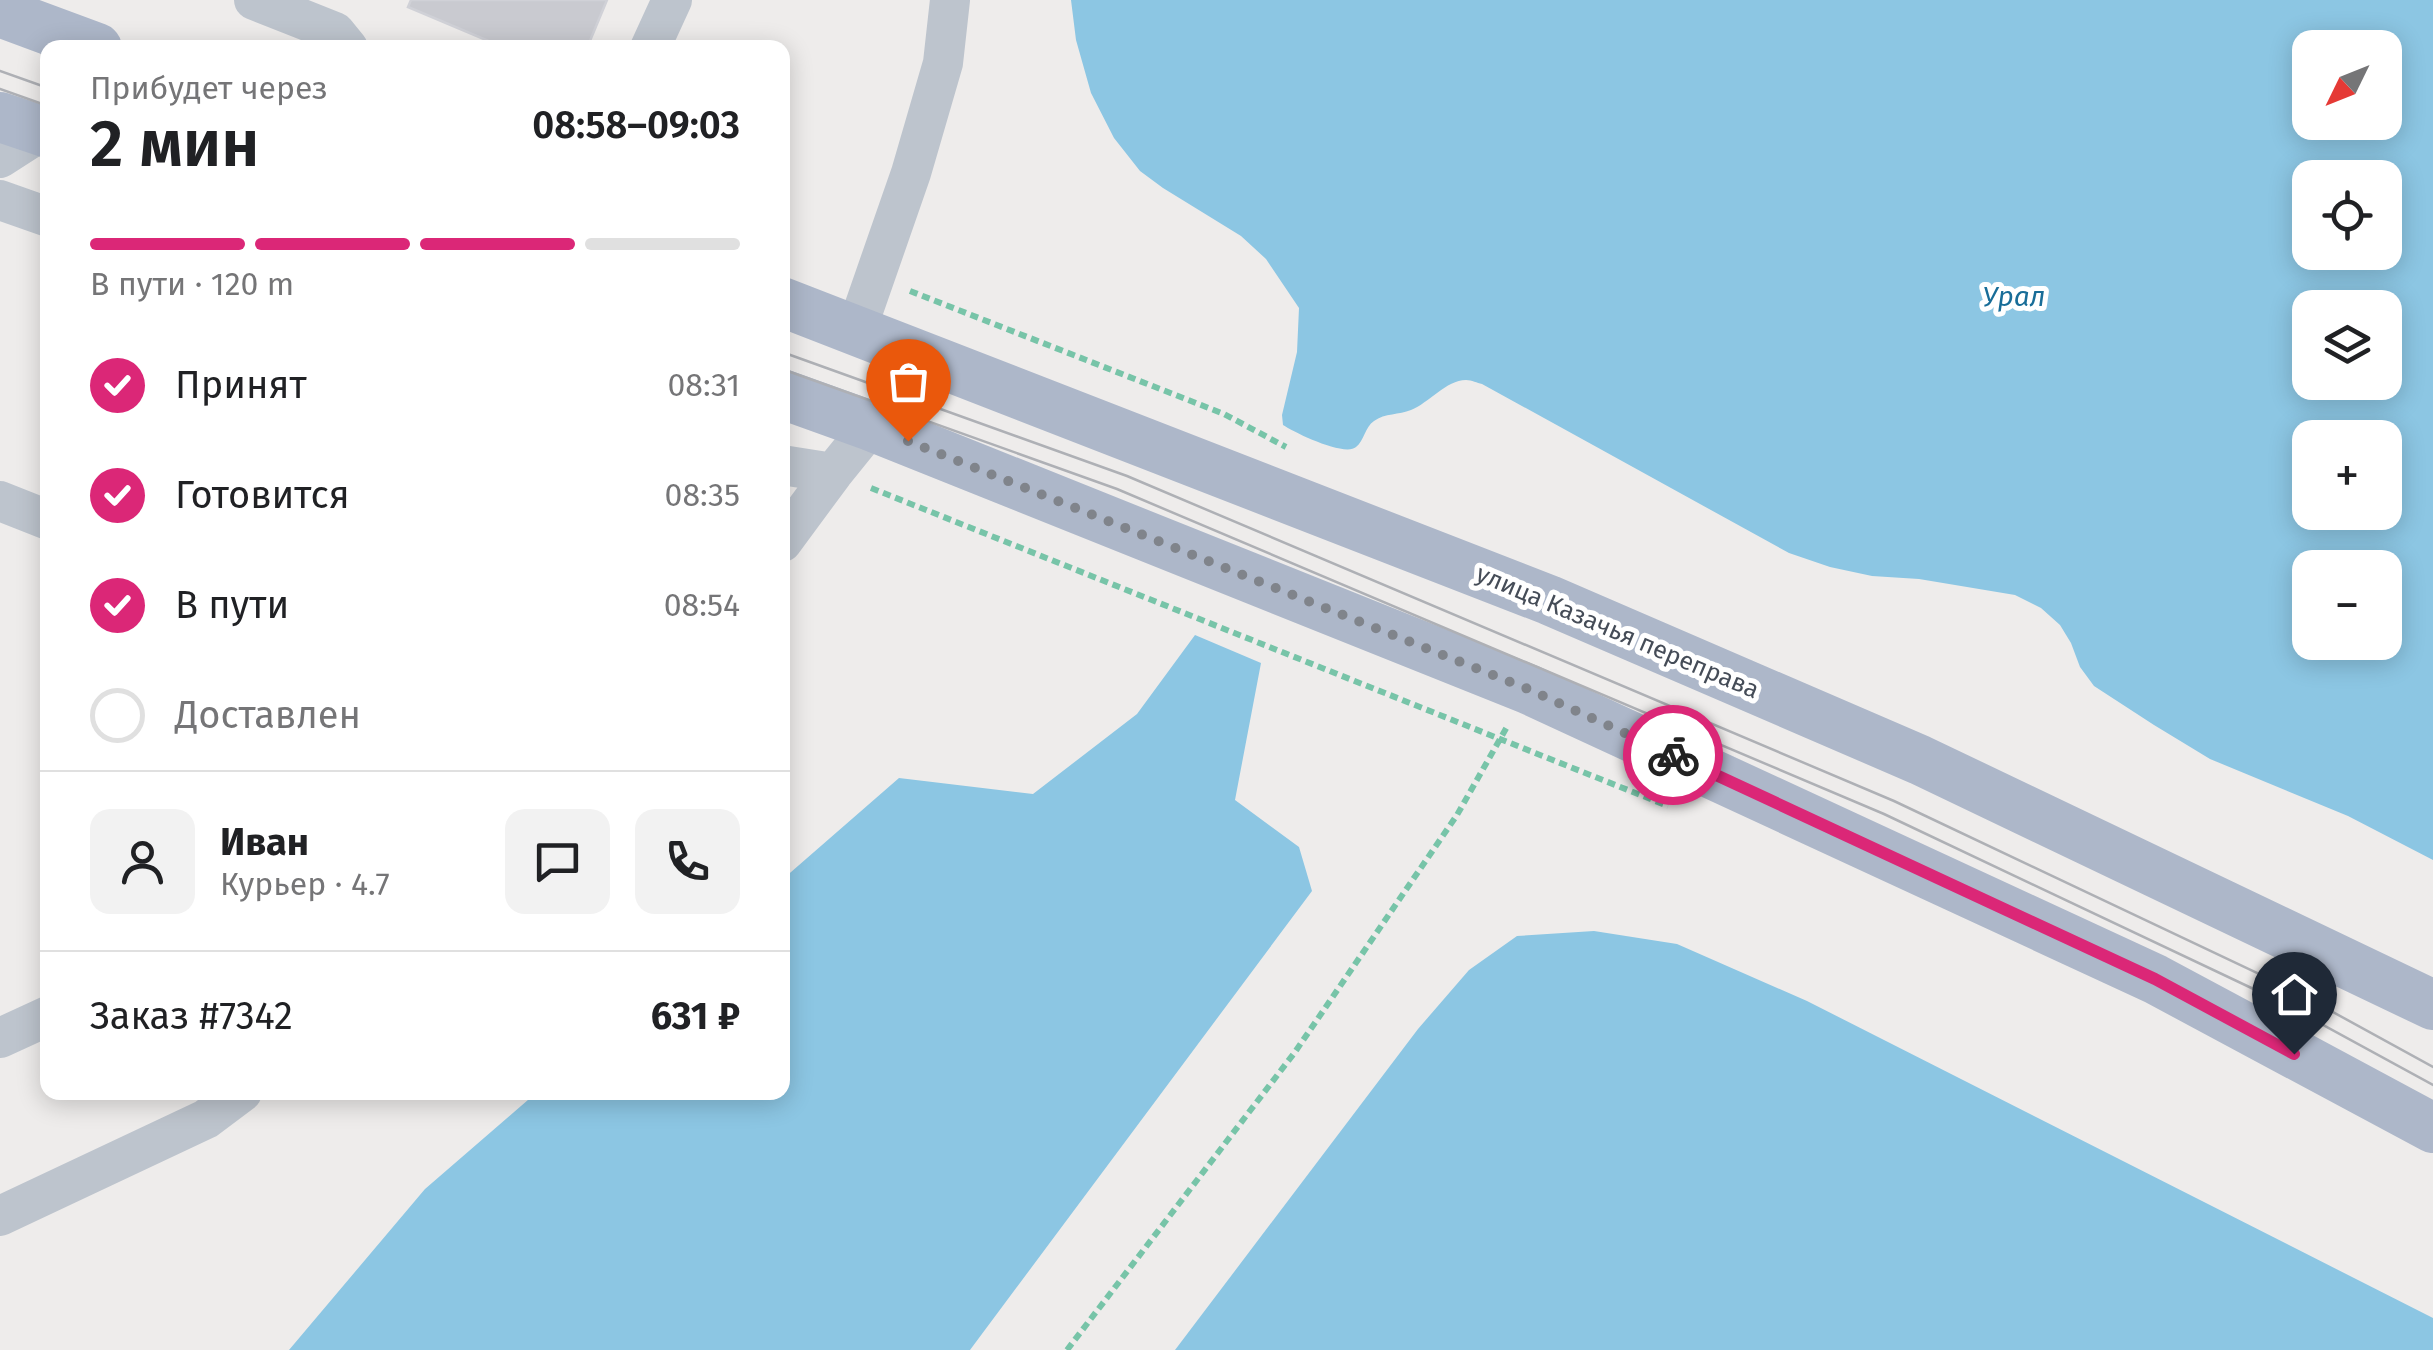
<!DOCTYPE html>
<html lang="ru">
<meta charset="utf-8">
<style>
body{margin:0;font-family:"Fira Sans",sans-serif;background:#f2f2f2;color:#202124;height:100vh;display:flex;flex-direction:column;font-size:38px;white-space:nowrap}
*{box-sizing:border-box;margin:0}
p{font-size:32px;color:#757577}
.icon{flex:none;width:55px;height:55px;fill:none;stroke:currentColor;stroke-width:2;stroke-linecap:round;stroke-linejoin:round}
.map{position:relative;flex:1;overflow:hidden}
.side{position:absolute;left:40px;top:40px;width:750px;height:1060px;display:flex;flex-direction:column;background:#fff;border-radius:20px;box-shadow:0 5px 25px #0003}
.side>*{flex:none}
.needle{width:65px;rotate:227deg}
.buttons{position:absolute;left:2292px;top:30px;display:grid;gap:20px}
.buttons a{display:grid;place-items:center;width:110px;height:110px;border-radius:20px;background:#fff;box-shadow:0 5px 25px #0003;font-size:50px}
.pin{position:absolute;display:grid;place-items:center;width:85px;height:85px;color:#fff;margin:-102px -42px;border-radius:50% 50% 50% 0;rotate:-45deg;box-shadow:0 0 10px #0007}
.pin .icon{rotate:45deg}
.courier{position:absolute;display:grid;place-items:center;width:100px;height:100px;margin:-50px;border:8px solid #db2777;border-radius:50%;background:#fff;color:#222;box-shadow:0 2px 12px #0007}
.headline em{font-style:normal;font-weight:600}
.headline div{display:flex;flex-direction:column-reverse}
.headline{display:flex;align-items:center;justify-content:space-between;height:170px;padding:0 50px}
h1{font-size:65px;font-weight:600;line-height:75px}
.bar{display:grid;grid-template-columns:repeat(4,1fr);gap:15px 10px;align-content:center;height:120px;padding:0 50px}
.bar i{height:12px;border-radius:8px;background:#e0e0e0}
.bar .active{background:#db2777}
.bar p{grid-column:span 4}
.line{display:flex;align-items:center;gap:25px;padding:0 50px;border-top:2px solid #e0e0e0}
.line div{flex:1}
.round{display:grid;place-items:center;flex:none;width:105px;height:105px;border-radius:20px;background:#f2f2f2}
ol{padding:0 50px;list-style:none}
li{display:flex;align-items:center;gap:30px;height:110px}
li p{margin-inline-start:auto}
li .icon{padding:10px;border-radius:50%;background:#db2777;color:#fff;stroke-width:4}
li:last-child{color:#757577}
li i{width:55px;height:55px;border:5px solid #e0e0e0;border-radius:50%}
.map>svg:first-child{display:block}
</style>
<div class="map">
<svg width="2433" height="1350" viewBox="0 0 2433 1350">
<rect width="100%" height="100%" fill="#eeeceb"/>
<!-- water -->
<path fill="#8cc6e3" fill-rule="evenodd" d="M1071 0H2433V860L2348 816 2210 759 2154 725 2094 686 2080 667 2071 643 2060 625 2041 608 2015 595 1919 579 1872 576 1830 567 1789 553 1482 384C1477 383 1472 380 1466 380 1446 380 1429 403 1411 410 1399 415 1385 413 1374 421 1365 427 1364 441 1356 447 1345 457 1295 433 1283 425L1282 415 1297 352 1299 308 1266 259 1241 236 1163 188 1140 171 1114 138 1091 93 1076 40ZM2310 48H2385V122H2310ZM2310 178H2385V252H2310ZM2310 308H2385V382H2310ZM2310 438H2385V512H2310ZM2310 568H2385V642H2310Z
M1195 635 1261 663 1235 800 1299 847 1312 891 970 1350H289L425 1189 536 1093 782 1092 783 879 899 778 1033 794 1137 714Z
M1594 931 1677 944 1807 1001 2433 1318V1350H1175L1418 1029 1469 970 1517 936Z"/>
<!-- building -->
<path fill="#c9cad0" stroke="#d0d1d7" stroke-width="2.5" d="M411 0H607L587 48H505L408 7Z"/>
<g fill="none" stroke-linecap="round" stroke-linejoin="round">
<!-- path -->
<path stroke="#77c4a8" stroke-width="6" stroke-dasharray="8 5" stroke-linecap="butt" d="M910 291 1224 414 1286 447
M871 488 1668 806
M1067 1350 1295 1052 1457 815 1508 725"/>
<!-- minor -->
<path stroke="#bdc4cd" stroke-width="40" d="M254 0 335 32 348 48
M650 48 672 0
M0 158 42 131
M0 200 48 217
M856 331 911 173 943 63 950 0
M782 465 833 473
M0 501 48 520
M782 542 833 473 871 426
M0 1038 48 1016
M0 1216 206 1119 242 1092"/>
<!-- major -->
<path stroke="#adb7c9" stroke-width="50" d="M0 12 97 48
M0 117 48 133
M782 302 1549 600 1920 760 2433 1005
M782 394 871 426 1528 689 2155 979 2433 1128"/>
<!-- tram -->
<path stroke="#aeb0b5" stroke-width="2.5" d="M0 71 48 88
M0 89 48 106
M782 352 1127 476 1894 801 2291 989 2433 1067
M782 369 1117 489 1884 814 2281 1002 2433 1085"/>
</g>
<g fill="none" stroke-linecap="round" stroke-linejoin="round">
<!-- done -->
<path stroke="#80848b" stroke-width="10" stroke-dasharray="0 18" d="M908 441 1528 689 1673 755"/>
<!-- route -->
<path stroke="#db2777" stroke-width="12" d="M1673 755 2155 979 2294 1054"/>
</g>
<g text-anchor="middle" stroke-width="10" stroke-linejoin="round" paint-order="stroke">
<!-- street labels -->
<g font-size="25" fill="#454c57" stroke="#fff">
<text transform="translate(1618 631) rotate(23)" y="9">улица Казачья переправа</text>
</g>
<!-- water labels -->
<g font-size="28" font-style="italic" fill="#186d98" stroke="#fff">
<text x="2014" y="306">Урал</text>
</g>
</g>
</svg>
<div class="buttons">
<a><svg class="needle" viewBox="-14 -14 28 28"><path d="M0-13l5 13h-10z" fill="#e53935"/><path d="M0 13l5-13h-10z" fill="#757577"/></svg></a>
<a><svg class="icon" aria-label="locate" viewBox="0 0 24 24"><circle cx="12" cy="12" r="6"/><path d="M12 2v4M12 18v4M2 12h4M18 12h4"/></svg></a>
<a><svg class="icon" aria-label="layers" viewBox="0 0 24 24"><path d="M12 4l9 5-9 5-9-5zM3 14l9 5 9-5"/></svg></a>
<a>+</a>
<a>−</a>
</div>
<div class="pin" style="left:908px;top:441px;background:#ea580c"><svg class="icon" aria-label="bag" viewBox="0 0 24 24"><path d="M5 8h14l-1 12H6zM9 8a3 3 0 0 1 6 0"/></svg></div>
<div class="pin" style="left:2294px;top:1054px;background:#1f2937"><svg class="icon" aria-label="home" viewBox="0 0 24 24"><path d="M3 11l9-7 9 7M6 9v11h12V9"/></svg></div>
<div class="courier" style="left:1673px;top:755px"><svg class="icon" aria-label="bike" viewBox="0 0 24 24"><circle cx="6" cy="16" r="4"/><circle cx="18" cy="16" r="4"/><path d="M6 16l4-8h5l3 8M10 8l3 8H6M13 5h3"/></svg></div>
<section class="side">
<div class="headline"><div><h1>2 мин</h1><p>Прибудет через</p></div><em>08:58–09:03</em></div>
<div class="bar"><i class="active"></i><i class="active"></i><i class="active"></i><i></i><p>В пути · 120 m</p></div>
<ol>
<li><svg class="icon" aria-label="check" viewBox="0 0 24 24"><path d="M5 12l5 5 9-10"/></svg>Принят<p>08:31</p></li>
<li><svg class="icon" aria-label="check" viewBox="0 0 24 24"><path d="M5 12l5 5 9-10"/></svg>Готовится<p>08:35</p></li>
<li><svg class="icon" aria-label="check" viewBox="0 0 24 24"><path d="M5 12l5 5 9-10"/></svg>В пути<p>08:54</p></li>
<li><i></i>Доставлен</li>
</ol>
<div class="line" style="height:180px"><a class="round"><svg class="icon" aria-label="person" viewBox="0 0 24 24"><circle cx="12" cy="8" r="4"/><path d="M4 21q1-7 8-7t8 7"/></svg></a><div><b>Иван</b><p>Курьер · 4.7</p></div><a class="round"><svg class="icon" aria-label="chat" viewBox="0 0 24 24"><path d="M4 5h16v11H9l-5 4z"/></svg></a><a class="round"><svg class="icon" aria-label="phone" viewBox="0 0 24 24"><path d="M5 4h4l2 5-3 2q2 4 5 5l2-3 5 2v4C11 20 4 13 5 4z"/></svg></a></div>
<div class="line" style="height:130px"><div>Заказ #7342</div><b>631 ₽</b></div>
</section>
</div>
